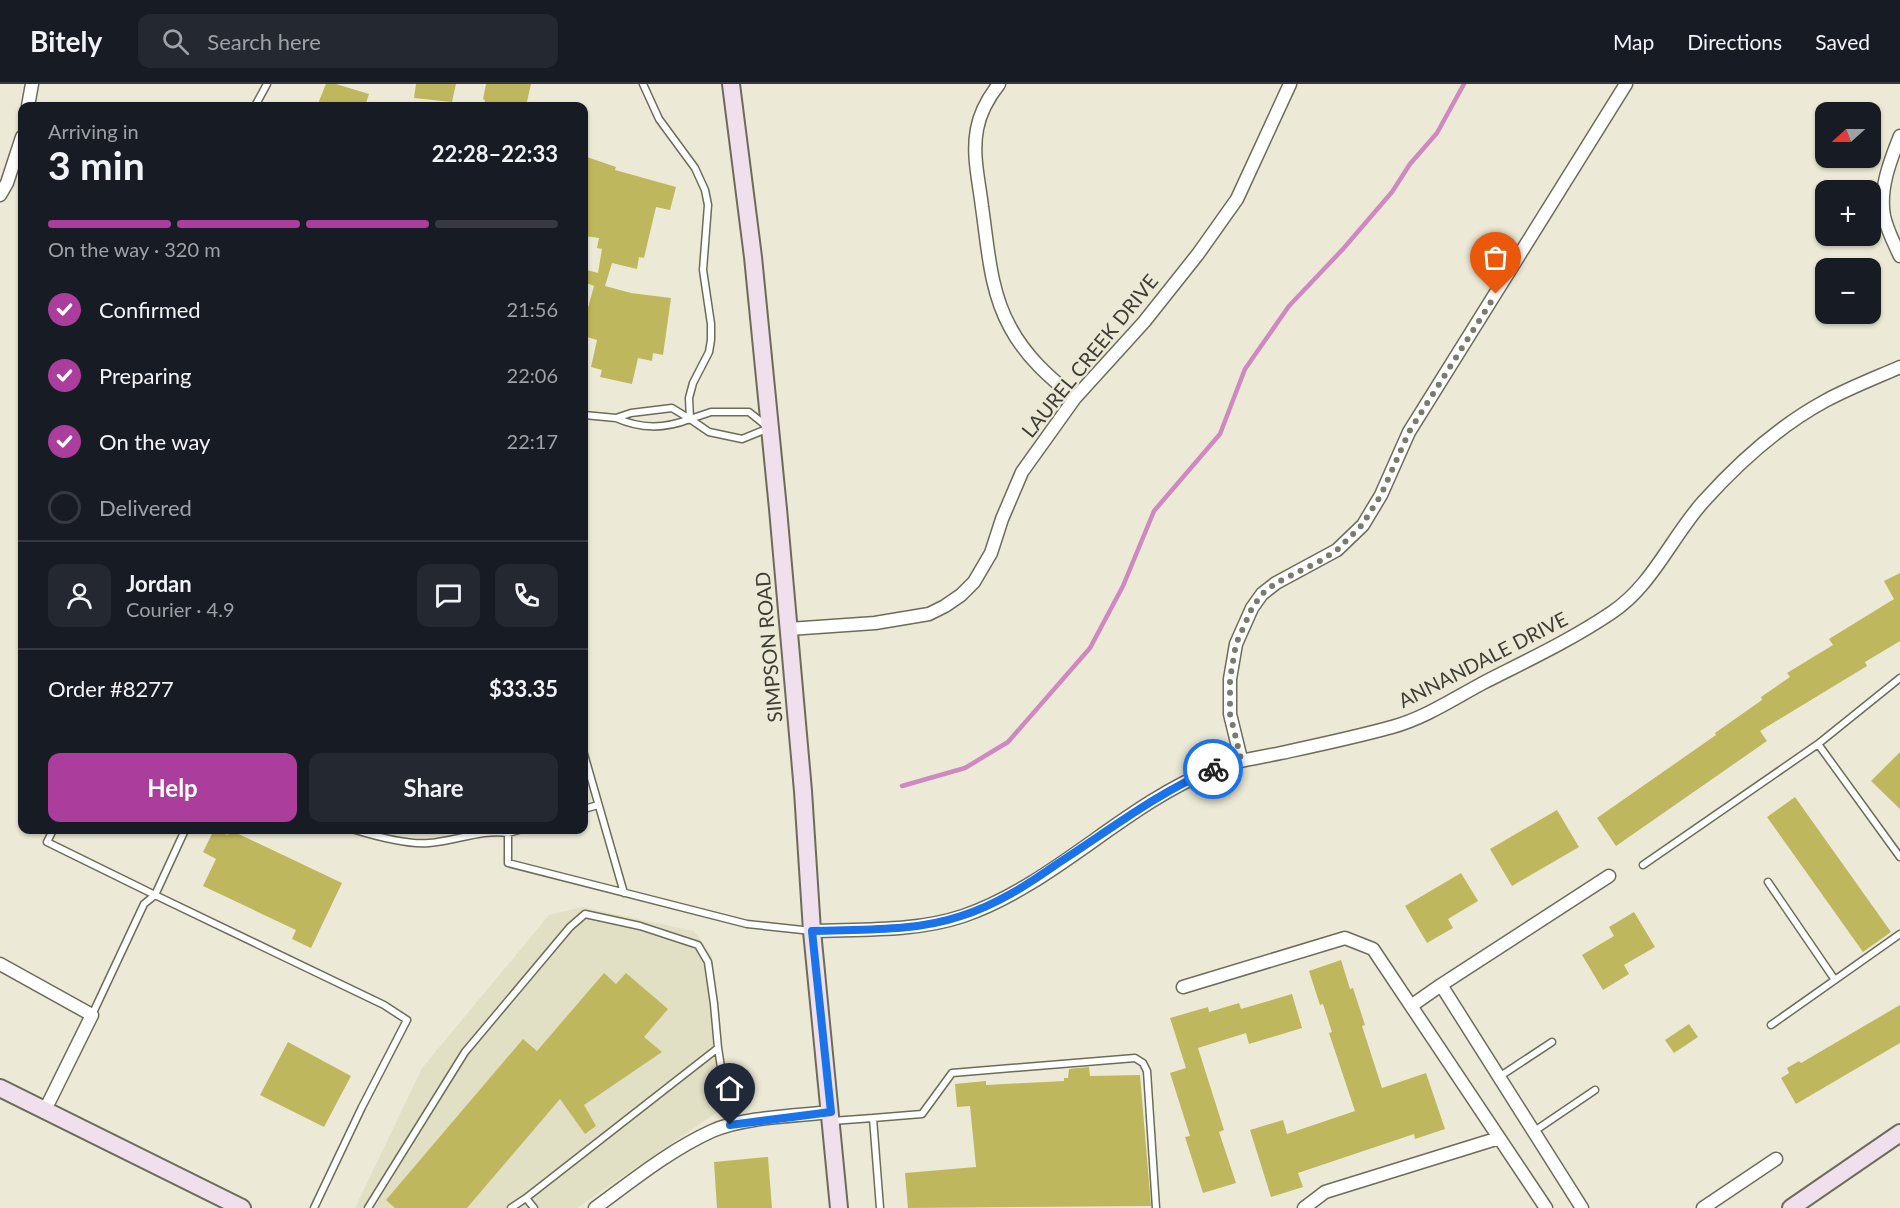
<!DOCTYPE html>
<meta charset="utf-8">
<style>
body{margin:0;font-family:Lato,sans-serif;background:#242831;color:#f1f3f6;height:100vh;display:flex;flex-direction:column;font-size:22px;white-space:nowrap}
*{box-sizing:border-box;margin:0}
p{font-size:20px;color:#9ea1a6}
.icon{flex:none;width:33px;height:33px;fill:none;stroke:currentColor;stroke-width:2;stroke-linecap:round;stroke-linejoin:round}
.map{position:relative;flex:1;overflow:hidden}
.side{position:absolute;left:18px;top:18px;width:570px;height:732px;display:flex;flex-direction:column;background:#171b24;border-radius:12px;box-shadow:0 2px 4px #0004}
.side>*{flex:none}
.needle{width:39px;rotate:249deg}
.controls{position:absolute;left:1815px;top:18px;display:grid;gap:12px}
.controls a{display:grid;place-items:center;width:66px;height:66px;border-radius:12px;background:#171b24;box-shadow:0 2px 4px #0004;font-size:30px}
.pin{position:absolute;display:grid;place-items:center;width:51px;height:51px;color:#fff;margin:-62px -26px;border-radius:50% 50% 50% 0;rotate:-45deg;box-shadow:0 0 6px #0007}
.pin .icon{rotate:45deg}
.courier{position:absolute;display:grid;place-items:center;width:60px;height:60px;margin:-30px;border:4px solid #1a73e8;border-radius:50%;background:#fff;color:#222;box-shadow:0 2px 8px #0007}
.head em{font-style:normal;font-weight:700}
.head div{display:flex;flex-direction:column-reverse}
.head{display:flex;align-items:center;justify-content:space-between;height:102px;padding:0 30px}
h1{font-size:39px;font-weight:700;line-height:45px}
.bar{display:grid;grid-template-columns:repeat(4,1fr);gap:9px 6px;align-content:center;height:72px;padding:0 30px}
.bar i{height:8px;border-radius:4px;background:#363941}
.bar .current{background:#ab3d9c}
.bar p{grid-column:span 4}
.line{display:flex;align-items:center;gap:15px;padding:0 30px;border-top:2px solid #363941}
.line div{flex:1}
.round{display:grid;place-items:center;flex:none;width:63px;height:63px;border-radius:12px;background:#242831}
ol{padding:0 30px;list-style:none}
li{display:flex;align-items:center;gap:18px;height:66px}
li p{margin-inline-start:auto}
li .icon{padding:6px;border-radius:50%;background:#ab3d9c;color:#fff;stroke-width:4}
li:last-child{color:#9ea1a6}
li i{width:33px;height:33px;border:3px solid #363941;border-radius:50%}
.action{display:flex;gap:12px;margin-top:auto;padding:12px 30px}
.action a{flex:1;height:69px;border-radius:12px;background:#ab3d9c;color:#fff;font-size:24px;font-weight:700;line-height:69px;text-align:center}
.action a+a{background:#242831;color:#f1f3f6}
header{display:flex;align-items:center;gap:36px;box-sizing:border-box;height:84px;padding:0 30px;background:#171b24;border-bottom:2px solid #363941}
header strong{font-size:28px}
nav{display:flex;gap:33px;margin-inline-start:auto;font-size:21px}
.search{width:420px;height:54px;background:#242831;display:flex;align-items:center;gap:15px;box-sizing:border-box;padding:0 21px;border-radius:12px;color:#9ea1a6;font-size:22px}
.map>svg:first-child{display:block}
</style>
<header>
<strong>Bitely</strong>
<div class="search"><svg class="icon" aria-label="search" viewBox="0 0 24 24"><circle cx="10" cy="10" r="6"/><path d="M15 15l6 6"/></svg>Search here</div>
<nav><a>Map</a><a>Directions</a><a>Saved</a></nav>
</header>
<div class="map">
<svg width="1900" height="1124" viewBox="0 0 1900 1124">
<rect width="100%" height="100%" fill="#ecead6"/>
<!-- built -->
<path fill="#e2e0c4" d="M582 823 694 847 712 872 719 1027 577 1124H355L422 984 549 831Z"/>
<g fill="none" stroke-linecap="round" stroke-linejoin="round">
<!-- stream -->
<path stroke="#ce89c1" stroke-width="4.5" d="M902 702 965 684 1008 658 1090 564 1123 502 1154 427 1220 350 1245 285 1289 222 1343 165 1392 108 1410 80 1437 49 1464 0"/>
</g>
<!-- building -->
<path fill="#bfb75d" d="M326 0H336L369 10 365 22H317Z
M416 0H456L452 18 414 14Z
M486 0H531L526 22H484L485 16 483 15Z
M584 72 616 83 615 86 676 103 670 126 656 123 644 174 639 173 637 185 612 179 605 202 631 209 671 214 663 271 653 269 652 277 638 274 632 300 600 293 602 286 591 283 597 256 584 252V238L594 202 584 198 587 186 598 189 602 165 597 164 599 154 584 152Z
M1900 489V557L1865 578 1867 582 1760 647 1767 657 1616 762 1597 734 1716 651 1715 649 1762 616 1761 613 1790 593 1787 589 1833 561 1829 555 1894 515 1884 497Z
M1900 668V725L1871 697Z
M1795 713 1891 848 1863 868 1767 733Z
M1557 726 1579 763 1512 802 1490 765Z
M214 746 228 751 230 746 342 799 311 864 292 855 296 846 203 802 216 775 203 768Z
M1461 789 1478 817 1448 835 1453 844 1427 859 1405 822Z
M1634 828 1655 863 1624 881 1629 890 1603 906 1582 871 1614 852 1609 843Z
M1341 876 1350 905 1353 904 1365 941 1362 942 1382 1004 1426 989 1445 1045 1415 1055 1414 1050 1298 1089 1303 1103 1271 1113 1250 1046 1283 1036 1287 1050 1355 1027 1329 949 1332 948 1323 920 1320 921 1309 887Z
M604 889 616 900 626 889 668 925 644 953 662 968 584 1021 596 1042 585 1050 560 1015 467 1124H395L386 1116 523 955 537 967Z
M1292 910 1302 944 1249 960 1246 949 1198 964 1224 1046 1219 1048 1236 1099 1203 1109 1185 1053 1190 1052 1170 989 1186 984 1170 934 1208 923 1209 928 1239 919 1241 925Z
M1900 921V959L1796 1020 1781 994 1789 989 1787 984 1799 977 1801 979Z
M1689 940 1698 953 1674 969 1665 956Z
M288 958 351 992 324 1043 260 1011Z
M1089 983 1090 992 1140 991 1151 1122 908 1124 905 1089 976 1083 970 1022 957 1023 955 1000 986 997V1001L1064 997V994H1068L1069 985Z
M768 1073 772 1124H717L714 1078Z"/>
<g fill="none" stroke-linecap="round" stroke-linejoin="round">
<defs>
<path id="lane" d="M643 0 659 35 695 84 705 106 708 121 703 186 711 240V256L709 268 693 299 689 314 690 335
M255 22 267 0
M672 324 690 335C664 345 641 345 616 334L631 329Z
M711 328H749L769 344 742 355 709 348 690 335Z
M584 331 616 334
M1818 660 1900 773
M584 670 624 809
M584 725 598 721
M53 746 47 758 155 811 185 746
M355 746C375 752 409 761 429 759 456 757 482 745 508 749V779L747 840 812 847
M508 746V749L519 746
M1643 781 1818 660 1900 594
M1768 798 1835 896
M92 931 144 820 155 811 384 921 407 936 362 1023 314 1124
M1771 941 1900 850
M1499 993 1552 958
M873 1034 922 1030 952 989 1135 974 1143 979 1147 987 1156 1124
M832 1037 873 1034 880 1124
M1533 1048 1595 1006
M368 1124 465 968 570 843 585 830 640 842 698 861 708 878 714 920 718 964
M511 1124 526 1114
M534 1124 526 1114 718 964 730 1041"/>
<path id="street" d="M999 0C988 14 980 28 977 45 972 71 979 97 982 123 988 164 990 207 1010 243 1026 273 1049 293 1075 314
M28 22 32 0
M1900 52C1890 77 1879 105 1884 132 1887 146 1894 159 1900 172
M0 111 7 99 22 53
M789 545 875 539 929 530 945 522 961 511 974 498 991 469 1002 435 1022 388 1075 314 1144 238 1198 170 1237 115 1290 0
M1241 675 1230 630V595L1236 560 1252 524 1262 510 1276 499 1337 466 1363 441 1381 411 1409 348 1626 0
M812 847C862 845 915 848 963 832 1055 800 1123 721 1214 685 1236 676 1258 674 1281 669 1318 661 1356 653 1392 643 1425 634 1453 615 1483 599 1526 577 1571 556 1611 529 1652 502 1671 454 1703 418 1738 379 1779 342 1825 317 1849 304 1875 294 1900 283
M0 880 92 931 45 1026
M1441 901 1609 792
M1183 903 1345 854 1373 865 1546 1124
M1411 922 1441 901 1582 1124
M595 1124C632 1097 670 1066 712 1047 743 1033 796 1032 831 1028
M1304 1124 1325 1108 1499 1054
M1703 1124 1776 1075"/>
<path id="secondary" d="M731 0 753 173 778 425 803 707 812 847 839 1124
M0 1004 242 1124
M1791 1124 1900 1049"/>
</defs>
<!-- lane casing -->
<use href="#lane" stroke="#6d6c5a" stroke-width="9"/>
<!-- street casing -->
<use href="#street" stroke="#6d6c5a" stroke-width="15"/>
<!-- secondary casing -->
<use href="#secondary" stroke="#6d6c5a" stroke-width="20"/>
<!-- lane -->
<use href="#lane" stroke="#fff" stroke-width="6"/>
<!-- street -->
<use href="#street" stroke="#fff" stroke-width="12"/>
<!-- secondary -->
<use href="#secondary" stroke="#f0dfec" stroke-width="16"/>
</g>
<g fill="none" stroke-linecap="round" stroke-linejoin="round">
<!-- done -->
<path stroke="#7a7a6d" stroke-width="6" stroke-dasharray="0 10.8" d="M1213 685 1241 675 1230 630V595L1236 560 1252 524 1262 510 1276 499 1322 476 1337 466 1362 441 1381 411 1409 348 1496 210"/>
<!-- route -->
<path stroke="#1a73e8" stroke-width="8" d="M730 1041 831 1028 812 847C862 845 914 848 961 832 996 821 1027 801 1057 780 1108 747 1157 709 1213 685"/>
</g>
<g text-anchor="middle" stroke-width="4.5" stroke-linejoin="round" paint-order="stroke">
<!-- street labels -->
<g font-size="20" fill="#3d3d35" stroke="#ecead6">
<text transform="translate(1090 272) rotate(-51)" y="7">LAUREL CREEK DRIVE</text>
<text transform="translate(769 563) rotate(-95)" y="7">SIMPSON ROAD</text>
<text transform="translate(1483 576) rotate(-27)" y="7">ANNANDALE DRIVE</text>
</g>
</g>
</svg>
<div class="controls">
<a><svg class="needle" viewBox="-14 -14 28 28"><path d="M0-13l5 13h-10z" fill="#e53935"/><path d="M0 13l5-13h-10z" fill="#9ea1a6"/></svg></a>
<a>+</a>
<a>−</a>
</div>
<div class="pin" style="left:1496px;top:210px;background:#ea580c"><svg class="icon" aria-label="bag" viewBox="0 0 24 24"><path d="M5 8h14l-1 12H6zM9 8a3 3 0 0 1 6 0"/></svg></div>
<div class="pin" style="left:730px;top:1041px;background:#1f2937"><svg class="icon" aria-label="home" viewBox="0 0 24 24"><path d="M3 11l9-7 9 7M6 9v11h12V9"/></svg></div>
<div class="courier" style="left:1213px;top:685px"><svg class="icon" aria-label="bike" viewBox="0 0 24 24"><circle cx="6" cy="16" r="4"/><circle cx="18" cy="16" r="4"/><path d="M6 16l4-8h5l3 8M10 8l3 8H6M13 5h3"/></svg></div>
<section class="side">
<div class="head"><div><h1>3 min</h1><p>Arriving in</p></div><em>22:28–22:33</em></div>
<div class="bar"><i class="current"></i><i class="current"></i><i class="current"></i><i></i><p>On the way · 320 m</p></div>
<ol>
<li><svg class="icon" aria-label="check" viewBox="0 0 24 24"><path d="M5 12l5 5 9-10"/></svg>Confirmed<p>21:56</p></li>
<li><svg class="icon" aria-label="check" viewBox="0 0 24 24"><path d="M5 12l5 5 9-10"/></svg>Preparing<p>22:06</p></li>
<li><svg class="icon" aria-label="check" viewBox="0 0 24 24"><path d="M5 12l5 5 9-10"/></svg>On the way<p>22:17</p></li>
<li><i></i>Delivered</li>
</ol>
<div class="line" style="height:108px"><a class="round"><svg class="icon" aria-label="person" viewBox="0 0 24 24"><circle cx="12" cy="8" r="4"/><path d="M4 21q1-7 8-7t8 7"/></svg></a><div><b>Jordan</b><p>Courier · 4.9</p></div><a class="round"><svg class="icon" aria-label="chat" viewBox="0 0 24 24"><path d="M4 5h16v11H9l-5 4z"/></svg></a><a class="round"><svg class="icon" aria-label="phone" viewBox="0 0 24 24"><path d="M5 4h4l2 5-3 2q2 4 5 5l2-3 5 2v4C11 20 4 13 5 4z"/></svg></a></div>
<div class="line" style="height:78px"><div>Order #8277</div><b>$33.35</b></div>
<div class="action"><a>Help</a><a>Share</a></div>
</section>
</div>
